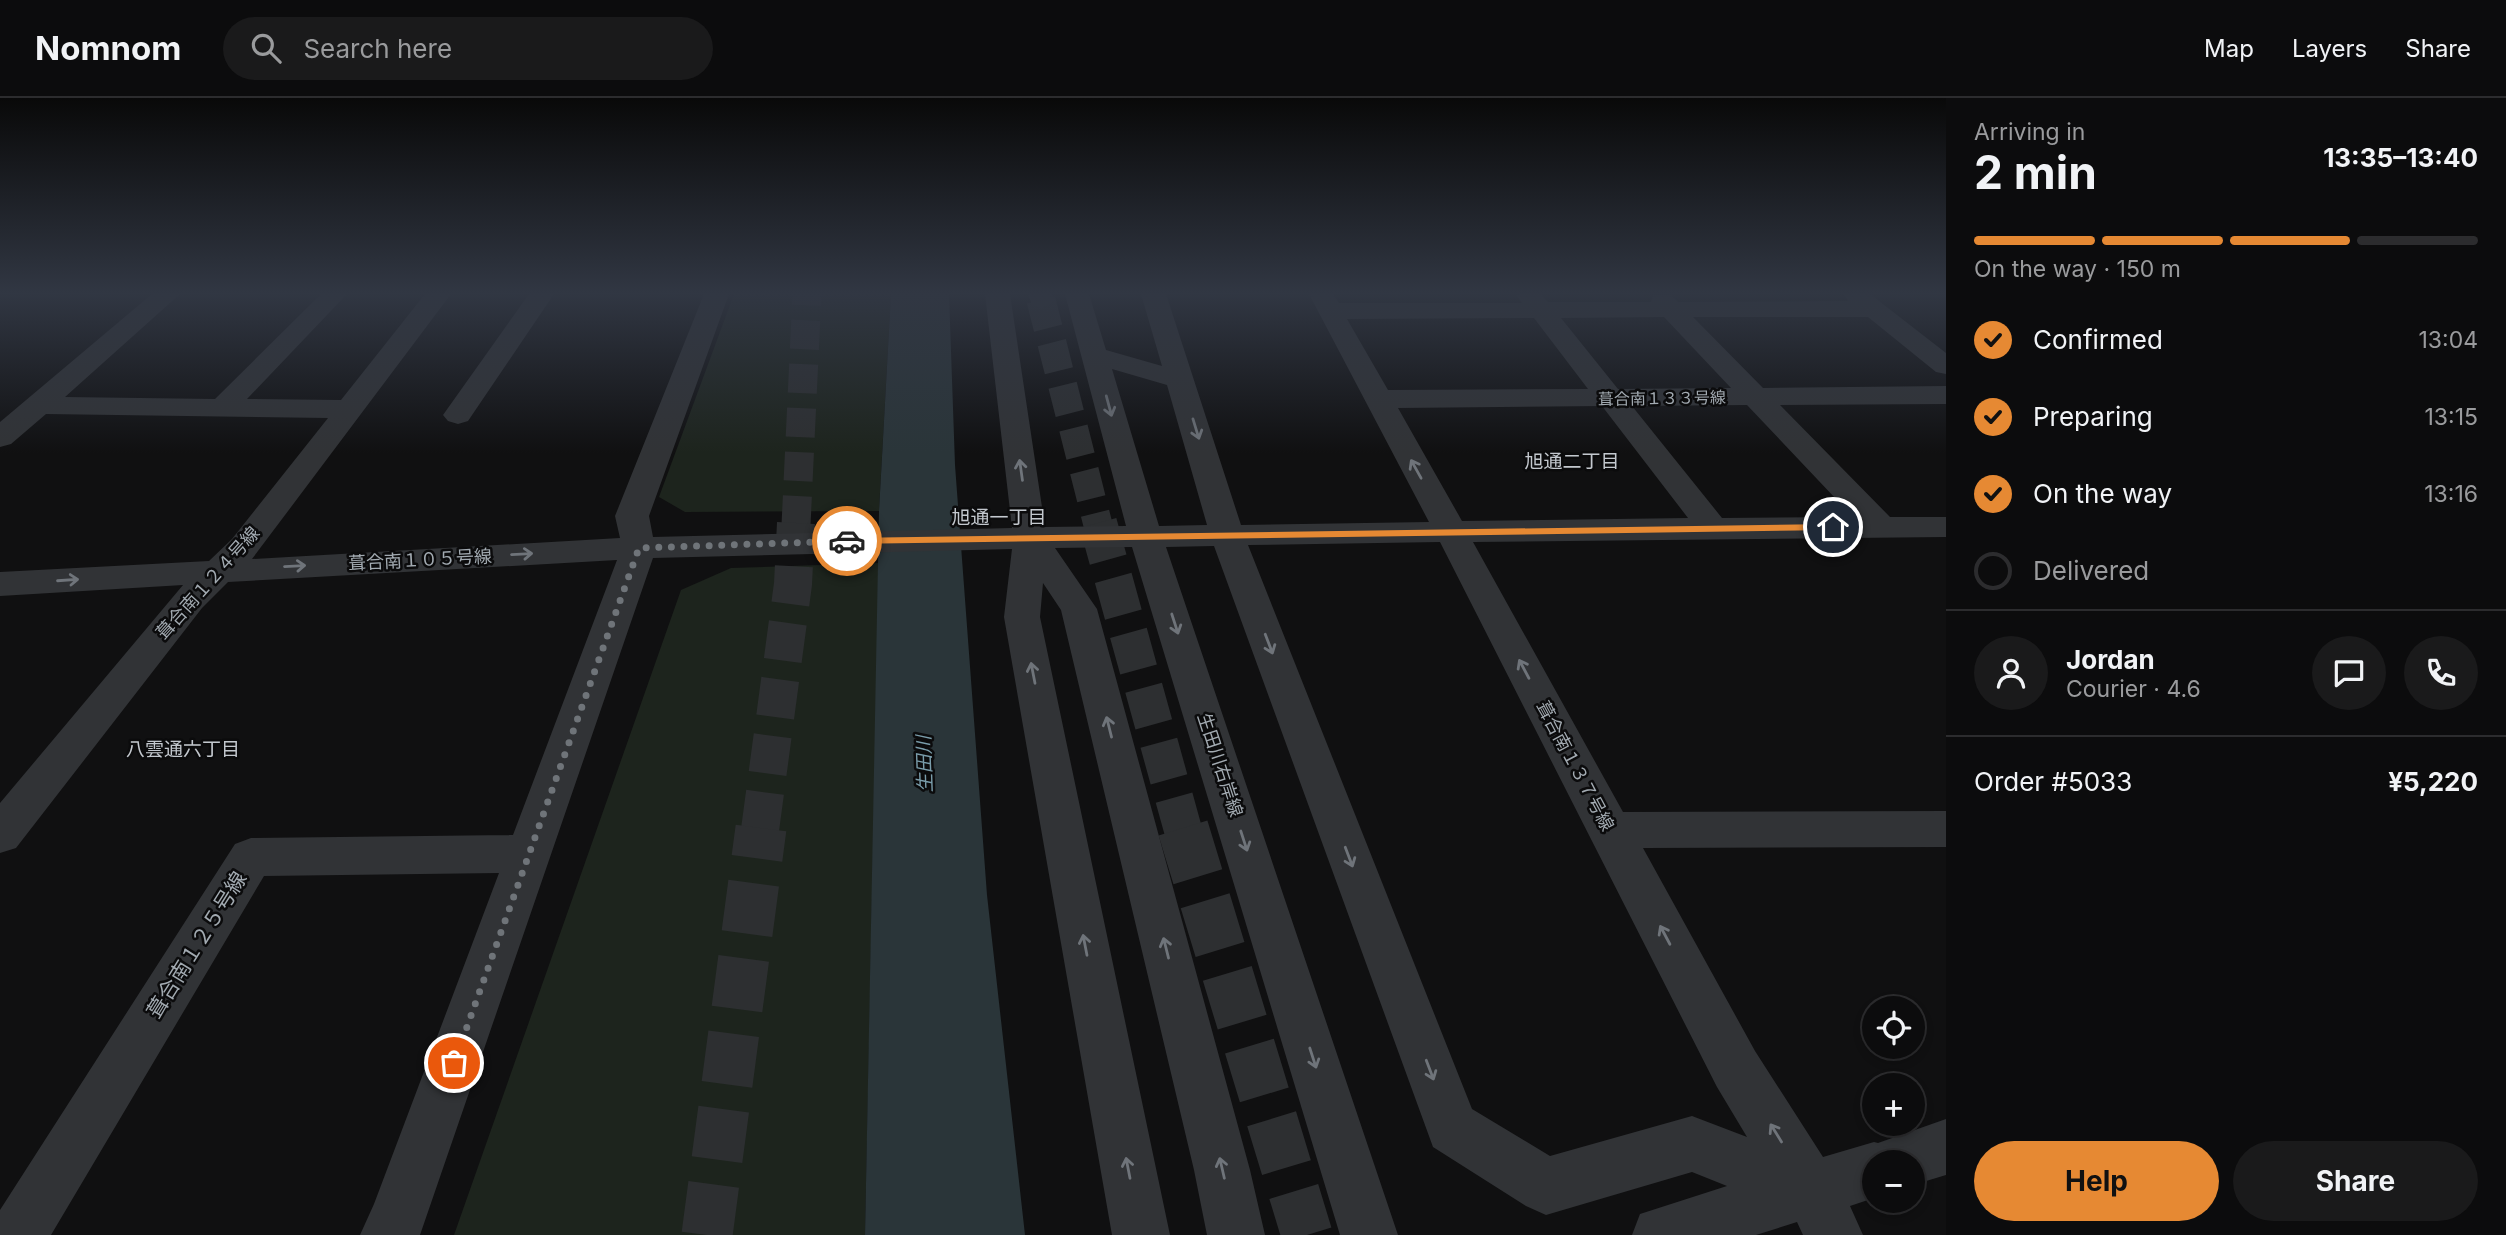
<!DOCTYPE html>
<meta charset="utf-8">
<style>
body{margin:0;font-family:Inter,"Noto Sans JP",sans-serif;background:#1a1a1b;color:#f1f3f6;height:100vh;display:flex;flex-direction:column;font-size:26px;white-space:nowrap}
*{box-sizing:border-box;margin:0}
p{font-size:23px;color:#9a9b9d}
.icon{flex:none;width:38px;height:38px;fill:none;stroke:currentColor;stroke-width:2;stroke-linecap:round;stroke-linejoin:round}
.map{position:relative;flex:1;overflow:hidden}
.panel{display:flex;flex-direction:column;background:#0c0c0d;width:560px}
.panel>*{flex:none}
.buttons{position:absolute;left:1862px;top:898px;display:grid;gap:14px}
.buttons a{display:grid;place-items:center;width:63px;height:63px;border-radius:50%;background:#0c0c0d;box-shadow:0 4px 10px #0003,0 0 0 2px #2c2c2e;font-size:35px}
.pin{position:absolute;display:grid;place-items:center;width:60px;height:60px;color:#fff;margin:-30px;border:4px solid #fff;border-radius:50%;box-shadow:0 2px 7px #0007}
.courier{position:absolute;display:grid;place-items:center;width:70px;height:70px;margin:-35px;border:5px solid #e68933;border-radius:50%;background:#fff;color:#222;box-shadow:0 2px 9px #0007}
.summary em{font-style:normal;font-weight:700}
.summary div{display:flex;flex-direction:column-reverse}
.summary{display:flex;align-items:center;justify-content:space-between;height:119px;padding:0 28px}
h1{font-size:46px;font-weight:700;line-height:52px}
.bar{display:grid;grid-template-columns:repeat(4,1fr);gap:10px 7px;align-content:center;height:84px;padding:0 28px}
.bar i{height:9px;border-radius:5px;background:#2c2c2e}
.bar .selected{background:#e68933}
.bar p{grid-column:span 4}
.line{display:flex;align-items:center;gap:18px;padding:0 28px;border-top:2px solid #2c2c2e}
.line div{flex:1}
.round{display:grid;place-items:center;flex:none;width:74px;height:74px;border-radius:37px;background:#1a1a1b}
ol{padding:0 28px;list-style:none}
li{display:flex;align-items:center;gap:21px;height:77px}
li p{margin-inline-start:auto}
li .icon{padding:7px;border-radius:50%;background:#e68933;color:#111;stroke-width:4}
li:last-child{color:#9a9b9d}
li i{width:38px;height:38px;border:4px solid #2c2c2e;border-radius:50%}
.button{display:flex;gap:14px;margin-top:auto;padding:14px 28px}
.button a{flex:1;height:80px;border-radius:42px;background:#e68933;color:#111;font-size:28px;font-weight:700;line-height:80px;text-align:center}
.button a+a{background:#1a1a1b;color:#f1f3f6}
header{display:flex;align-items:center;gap:42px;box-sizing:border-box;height:98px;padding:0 35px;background:#0c0c0d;border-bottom:2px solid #2c2c2e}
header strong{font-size:33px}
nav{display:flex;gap:38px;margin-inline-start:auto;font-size:24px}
.search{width:490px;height:63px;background:#1a1a1b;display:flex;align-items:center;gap:18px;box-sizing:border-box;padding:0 24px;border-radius:38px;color:#9a9b9d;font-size:26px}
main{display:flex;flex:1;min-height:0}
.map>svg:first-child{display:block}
</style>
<header>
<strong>Nomnom</strong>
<div class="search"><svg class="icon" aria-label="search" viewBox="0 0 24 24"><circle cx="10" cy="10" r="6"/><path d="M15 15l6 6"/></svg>Search here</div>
<nav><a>Map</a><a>Layers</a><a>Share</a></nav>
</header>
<main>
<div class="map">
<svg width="1946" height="1137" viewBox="0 0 1946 1137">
<rect width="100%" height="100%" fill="#101011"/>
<!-- green -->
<path fill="#1d241d" d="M734 196H891L879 413 685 414 659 399Z
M879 465 865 1137H454L681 492 731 470Z"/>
<!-- water -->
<path fill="#2a3539" d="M891 196H949L955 367 987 797 1025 1137H865L879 413Z"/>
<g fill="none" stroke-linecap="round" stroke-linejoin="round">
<!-- minor-tunnel-far2 -->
<path stroke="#2d2f31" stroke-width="29" stroke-dasharray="29 15" stroke-linecap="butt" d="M1041 202 1098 427
M796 427 807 196"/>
<!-- minor-tunnel-far1 -->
<path stroke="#2d2f31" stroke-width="38" stroke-dasharray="38 19" stroke-linecap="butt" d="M1098 425 1183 732
M760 732 793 486 796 425"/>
<!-- minor-tunnel -->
<path stroke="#2d2f31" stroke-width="51" stroke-dasharray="51 25" stroke-linecap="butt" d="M1183 730 1307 1137
M707 1137 761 730"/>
<!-- minor -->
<path fill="#313336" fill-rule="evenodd" d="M152 196H180L65 299 215 301 321 196H347L247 301 341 302 425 196H451L252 461 620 440 615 418 704 196H729L649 418 653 439 1012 430 985 196H1010L1045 429 1126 428 1065 196H1089L1106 252 1162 268 1141 196H1166L1241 427 1429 424 1309 196H1333L1339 205H1522L1517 198 1519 196H1541L1548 204H1651L1653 197H1671L1678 204 1848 203 1844 196H1870L1946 255V276L1936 274 1868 219H1693L1763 290 1946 288V306L1780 307 1890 419H1946V439L1473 444 1623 714 1946 713V749L1643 750 1755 953 1823 1059 1874 1044 1878 1045 1946 1021V1077L1913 1087V1064H1874V1100L1850 1108 1863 1137H1803L1797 1124 1756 1137H1632L1640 1116 1727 1088 1692 1074 1546 1117 1526 1108 1433 1049 1214 448 1166 449 1398 1137H1340L1132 449 1055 450 1097 511 1250 1072 1265 1137H1207L1194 1072 1061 512 1043 485 1040 519 1170 1137H1112L1004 519 1012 451 653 460 420 1137H360L374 1106 499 775 264 778 51 1137H0V1112L235 746 251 740 513 737 617 462 228 484 202 510 16 750 0 755V705L183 487 0 498V474L209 463 232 441 328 320 46 316 11 346 0 349V324ZM1664 219 1731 290 1618 291 1561 220ZM1534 220 1588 291 1388 292 1347 221ZM1112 271 1167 287 1207 427 1159 428ZM1747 307 1853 419 1722 420 1632 308ZM1602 308 1688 420 1462 423 1398 310ZM1440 444 1717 989 1747 1039 1692 1018 1550 1058 1472 1011 1248 447Z
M529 196H554L468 323 458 326 448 323 443 317Z
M1028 196H1052L1054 202 1050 207 1041 210 1032 207Z"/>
</g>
<!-- one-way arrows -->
<defs><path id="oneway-shaft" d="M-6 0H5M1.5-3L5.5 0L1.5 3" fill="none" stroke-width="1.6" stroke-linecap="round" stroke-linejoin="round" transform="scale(1.75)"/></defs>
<g stroke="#6f747a">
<use href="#oneway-shaft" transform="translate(1109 308) rotate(75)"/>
<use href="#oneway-shaft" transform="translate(1196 331) rotate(73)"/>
<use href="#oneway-shaft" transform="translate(1416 371) rotate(-119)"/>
<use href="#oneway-shaft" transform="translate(1021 372) rotate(-98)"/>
<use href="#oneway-shaft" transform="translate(522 456) rotate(-3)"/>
<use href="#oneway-shaft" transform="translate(295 468) rotate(-3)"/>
<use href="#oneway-shaft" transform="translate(68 482) rotate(-4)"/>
<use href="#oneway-shaft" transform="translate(1175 526) rotate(72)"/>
<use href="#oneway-shaft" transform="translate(1269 546) rotate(69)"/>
<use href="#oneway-shaft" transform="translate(1524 571) rotate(-118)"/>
<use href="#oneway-shaft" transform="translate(1033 575) rotate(-101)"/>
<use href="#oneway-shaft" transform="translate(1109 629) rotate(-104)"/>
<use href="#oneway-shaft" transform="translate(1244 743) rotate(72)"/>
<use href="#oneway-shaft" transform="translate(1349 759) rotate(69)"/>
<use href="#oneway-shaft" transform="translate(1665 837) rotate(-118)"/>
<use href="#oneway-shaft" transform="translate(1085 847) rotate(-101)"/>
<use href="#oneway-shaft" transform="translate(1166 850) rotate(-104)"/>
<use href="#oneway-shaft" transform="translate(1313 960) rotate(72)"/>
<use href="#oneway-shaft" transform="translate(1430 972) rotate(69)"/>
<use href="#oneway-shaft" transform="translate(1776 1035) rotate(-122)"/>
<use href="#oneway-shaft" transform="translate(1128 1070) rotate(-101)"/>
<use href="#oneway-shaft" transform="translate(1222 1070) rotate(-103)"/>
</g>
<!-- sky -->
<linearGradient id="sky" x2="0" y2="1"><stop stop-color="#090909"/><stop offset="0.55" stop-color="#313743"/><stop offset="1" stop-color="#313743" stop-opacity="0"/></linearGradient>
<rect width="1946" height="355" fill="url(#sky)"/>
<!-- route -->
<path fill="#e68933" d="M1833 426 1838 429 1837 432 847 446 842 443 847 440Z"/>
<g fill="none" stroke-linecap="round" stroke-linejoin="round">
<!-- done -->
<path stroke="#6f7479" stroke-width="7" stroke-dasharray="0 12.6" d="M454 965 639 450 847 443"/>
</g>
<g text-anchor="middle" stroke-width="5" stroke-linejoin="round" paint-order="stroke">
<!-- far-street labels -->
<g font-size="16" fill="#a2aab1" stroke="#0b0b0c">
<text transform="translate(1662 300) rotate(-1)" y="6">葺合南１３３号線</text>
</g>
<!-- street labels -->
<g font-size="18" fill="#a2aab1" stroke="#0b0b0c">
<text transform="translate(420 462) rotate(-3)" y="6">葺合南１０５号線</text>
<text transform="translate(208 485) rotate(-48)" y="6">葺合南１２４号線</text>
<text transform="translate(1220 667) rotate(72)" y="6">生田川右岸線</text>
<text transform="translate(1575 668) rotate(62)" y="6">葺合南１３７号線</text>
</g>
<!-- neighbourhood labels -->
<g font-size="19" fill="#c3c8ce" stroke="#0b0b0c">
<text x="1572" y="370">旭通二丁目</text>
<text x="999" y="426">旭通一丁目</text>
<text x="183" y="658">八雲通六丁目</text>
</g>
<!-- water labels -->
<g font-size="19" font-style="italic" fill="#7a9dab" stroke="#0b0b0c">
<text transform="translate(924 666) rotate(-92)" y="7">生田川</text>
</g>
<!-- near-street labels -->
<g font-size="21" fill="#a2aab1" stroke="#0b0b0c">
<text transform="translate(197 847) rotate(-58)" y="7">葺合南１２５号線</text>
</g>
</g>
</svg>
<div class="buttons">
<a><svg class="icon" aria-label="locate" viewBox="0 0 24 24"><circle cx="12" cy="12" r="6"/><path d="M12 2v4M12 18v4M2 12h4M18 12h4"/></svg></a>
<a>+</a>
<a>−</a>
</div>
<div class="pin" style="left:454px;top:965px;background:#ea580c"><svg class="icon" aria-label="bag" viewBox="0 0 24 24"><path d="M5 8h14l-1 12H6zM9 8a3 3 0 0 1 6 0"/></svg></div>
<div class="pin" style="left:1833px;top:429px;background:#1f2937"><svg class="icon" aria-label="home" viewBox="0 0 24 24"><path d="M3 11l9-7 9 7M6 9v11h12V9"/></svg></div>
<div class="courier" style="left:847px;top:443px"><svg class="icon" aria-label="car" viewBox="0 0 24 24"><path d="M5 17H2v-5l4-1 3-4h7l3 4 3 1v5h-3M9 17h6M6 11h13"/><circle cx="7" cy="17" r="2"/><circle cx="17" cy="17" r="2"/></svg></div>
</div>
<section class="panel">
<div class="summary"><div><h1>2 min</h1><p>Arriving in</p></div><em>13:35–13:40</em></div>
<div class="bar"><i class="selected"></i><i class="selected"></i><i class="selected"></i><i></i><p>On the way · 150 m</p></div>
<ol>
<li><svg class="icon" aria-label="check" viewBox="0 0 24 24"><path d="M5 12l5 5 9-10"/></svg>Confirmed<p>13:04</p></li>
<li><svg class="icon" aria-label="check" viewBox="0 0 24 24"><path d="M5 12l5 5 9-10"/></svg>Preparing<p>13:15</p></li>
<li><svg class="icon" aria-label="check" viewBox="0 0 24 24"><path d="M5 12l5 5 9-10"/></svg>On the way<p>13:16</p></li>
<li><i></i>Delivered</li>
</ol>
<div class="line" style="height:126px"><a class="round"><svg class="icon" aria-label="person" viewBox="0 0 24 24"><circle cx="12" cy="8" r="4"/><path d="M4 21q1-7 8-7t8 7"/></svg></a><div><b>Jordan</b><p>Courier · 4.6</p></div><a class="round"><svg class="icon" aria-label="chat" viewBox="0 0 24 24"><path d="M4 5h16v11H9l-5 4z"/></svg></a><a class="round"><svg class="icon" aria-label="phone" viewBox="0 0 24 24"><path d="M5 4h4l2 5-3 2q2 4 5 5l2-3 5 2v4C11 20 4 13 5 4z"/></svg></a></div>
<div class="line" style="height:91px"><div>Order #5033</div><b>¥5,220</b></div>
<div class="button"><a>Help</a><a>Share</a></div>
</section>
</main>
